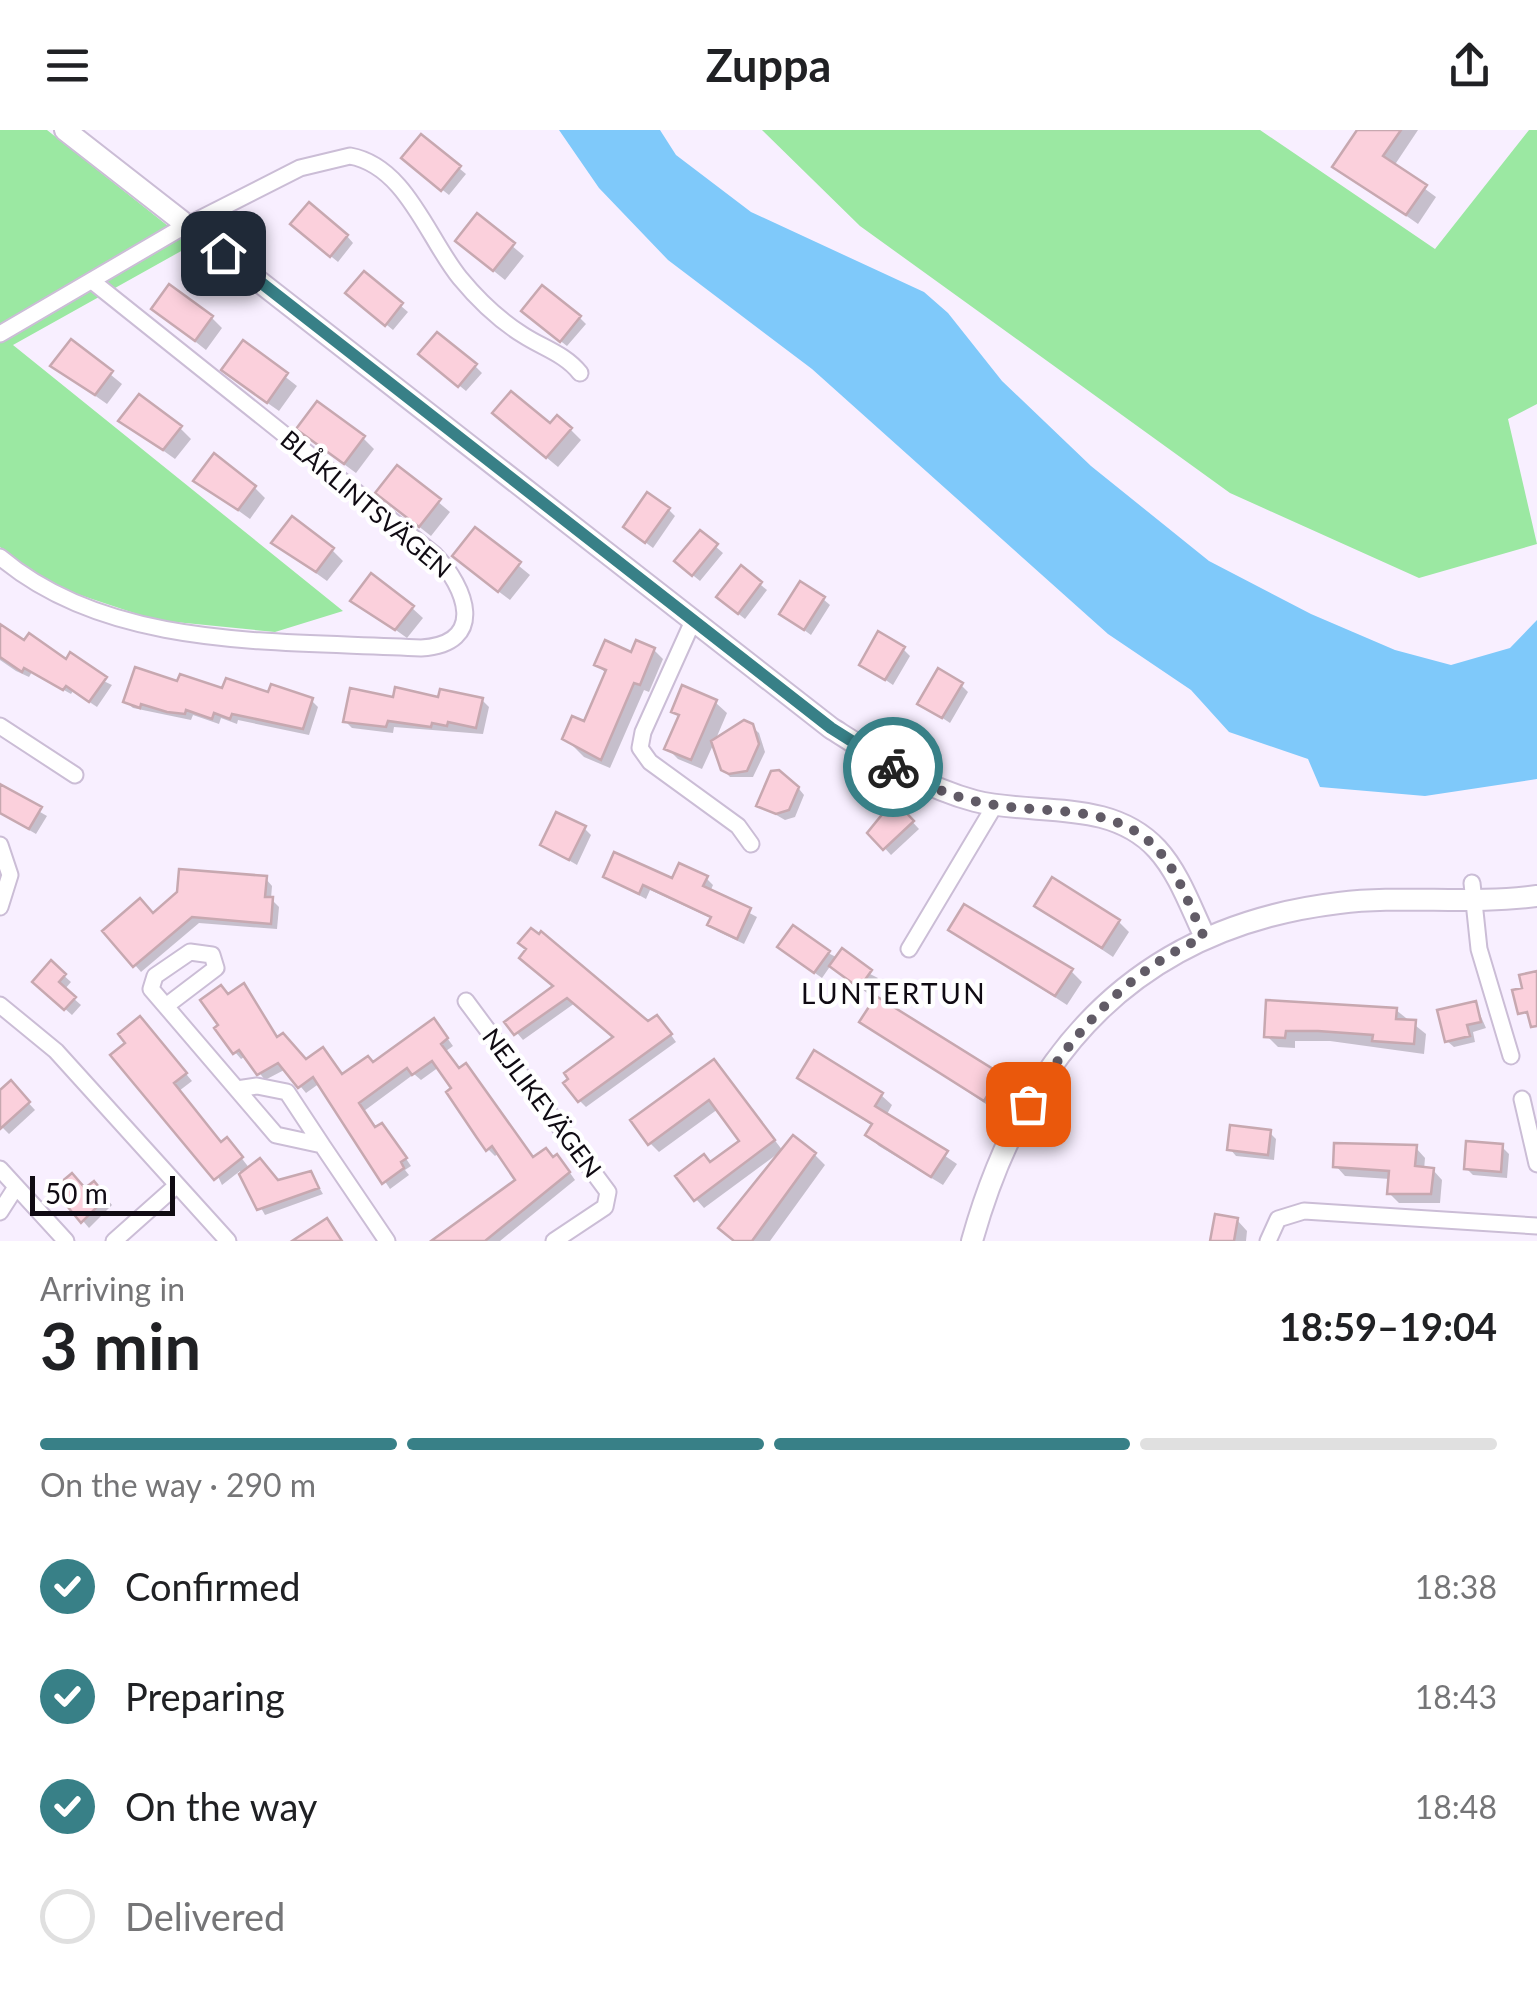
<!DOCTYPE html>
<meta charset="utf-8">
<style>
body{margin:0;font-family:Lato,sans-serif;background:#f2f2f2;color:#202124;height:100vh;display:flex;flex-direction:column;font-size:38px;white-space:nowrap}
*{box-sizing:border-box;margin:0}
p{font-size:32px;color:#757577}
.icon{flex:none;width:55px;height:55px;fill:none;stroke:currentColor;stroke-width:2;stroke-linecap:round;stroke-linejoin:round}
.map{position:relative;height:1111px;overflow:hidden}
.side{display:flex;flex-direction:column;background:#fff;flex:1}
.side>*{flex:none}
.scale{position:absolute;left:30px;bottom:25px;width:145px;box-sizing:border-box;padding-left:10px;border:5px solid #100b13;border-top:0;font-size:28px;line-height:35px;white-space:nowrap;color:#100b13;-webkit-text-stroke:8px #fff;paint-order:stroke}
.pin{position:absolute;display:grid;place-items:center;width:85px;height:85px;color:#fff;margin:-42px;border-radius:20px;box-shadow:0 5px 15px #0006}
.courier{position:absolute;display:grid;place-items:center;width:100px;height:100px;margin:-50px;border:8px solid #388087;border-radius:50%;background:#fff;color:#222;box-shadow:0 2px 12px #0007}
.summary em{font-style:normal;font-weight:700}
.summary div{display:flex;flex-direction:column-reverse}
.summary{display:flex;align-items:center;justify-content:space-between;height:170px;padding:0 40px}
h1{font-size:65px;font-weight:700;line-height:75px}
.bar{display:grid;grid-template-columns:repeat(4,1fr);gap:15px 10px;align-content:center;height:120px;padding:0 40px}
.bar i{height:12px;border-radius:8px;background:#e0e0e0}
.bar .selected{background:#388087}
.bar p{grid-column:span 4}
ol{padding:0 40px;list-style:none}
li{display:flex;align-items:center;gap:30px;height:110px}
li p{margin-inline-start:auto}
li .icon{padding:10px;border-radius:50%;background:#388087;color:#fff;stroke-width:4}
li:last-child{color:#757577}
li i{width:55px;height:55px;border:5px solid #e0e0e0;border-radius:50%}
header{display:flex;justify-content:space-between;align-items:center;height:130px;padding:0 40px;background:#fff;font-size:45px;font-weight:700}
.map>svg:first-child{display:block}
</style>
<header><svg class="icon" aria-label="menu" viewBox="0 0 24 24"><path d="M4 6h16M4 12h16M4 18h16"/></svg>Zuppa<svg class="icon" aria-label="share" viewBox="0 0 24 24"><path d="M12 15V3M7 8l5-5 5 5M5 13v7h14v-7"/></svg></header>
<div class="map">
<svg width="1537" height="1111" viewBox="0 0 1537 1111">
<rect width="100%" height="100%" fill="#f8efff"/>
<!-- green -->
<path fill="#9be8a2" d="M0 0H47L192 115 13 215 343 481 275 502 155 490 47 454 0 417Z
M762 0H1260L1435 119 1529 0H1537V274L1508 289 1537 414 1419 448 1230 363 860 96Z"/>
<!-- water -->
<path fill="#7fc9fa" d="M559 0H660L676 25 751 82 924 162 948 183 1002 251 1091 336 1209 431 1311 484 1395 520 1451 535 1510 518 1537 490V649L1425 666 1320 657 1308 629 1229 602 1191 560 1108 504 812 239 668 130 599 58Z"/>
<!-- shadow -->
<path fill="#0003" d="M1360 0H1418L1394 36 1436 67 1418 94 1336 36Z
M422 7 466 44 449 65 411 35Z
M477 86 524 126 505 150 469 121Z
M300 101 347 106 353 113 338 132Z
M364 144 408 182 393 200 355 169Z
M154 179 212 188 222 198 206 220Z
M579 187 586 194 567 216 531 188Z
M71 212 122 254 107 274 53 236Z
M243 214 297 256 279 281 235 250Z
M428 230 475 236 482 243 466 261Z
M122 291 180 298 191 309 175 329Z
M506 294 570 299 581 310 558 337Z
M363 308 374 319 356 343 310 309Z
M398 338 450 382 431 406 389 373Z
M196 350 255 358 265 368 250 389Z
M669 380 675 386 653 418 633 403Z
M476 401 530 445 510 470 466 437Z
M700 403 723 423 700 451 684 438Z
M274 413 332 420 343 431 327 451Z
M741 439 767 460 745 489 726 474Z
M823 469 830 475 811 505 782 484Z
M354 470 412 478 423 488 407 508Z
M0 497 25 514 112 555 97 577 73 561 71 564 32 542 29 547 16 541 0 530Z
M903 519 910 526 893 555 862 534Z
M654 520 663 529 649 562 644 560 610 638 584 627 565 608 585 594 607 544 597 535Z
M179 554 312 571 318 577 309 605 238 590 237 594 221 588 219 594 193 585 191 590 133 578 126 572Z
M961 555 968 562 950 593 920 573Z
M395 570H482L489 577 483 604 394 597 393 603 352 598 345 591Z
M716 573 727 583 715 611 751 596 759 603 765 622 753 647H730L723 639 714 613 702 639 678 629 667 618 681 588 674 581Z
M772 644 791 649 804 665 795 687 785 690 759 675Z
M0 659 47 686 36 704 0 683Z
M895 673 919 699 891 725 871 703Z
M585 699 591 705 577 735 543 715Z
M606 747 706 748 713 755 710 762 757 787 744 814 717 801 710 794 713 789 650 760 646 769Z
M266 749 272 756 271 769 279 777 277 799 199 793 141 842 135 835 153 786Z
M1037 776 1119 792 1129 802 1113 827Z
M951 800 1071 841 1082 852 1067 875Z
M787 823H828L878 848 867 863 831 835 822 848Z
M51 834 71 852 64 860 81 875 72 885 35 852Z
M244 856 278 909 306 932 343 947 440 898 453 916 446 921 534 1029 563 1033 575 1050 500 1111H435L518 1051 500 1022 495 1026 488 1019 439 937 421 950 414 944 364 981 376 999 388 1002 411 1036 405 1040 409 1045 390 1059 320 953 306 963 286 939 265 950 246 926 241 929 235 922 229 867Z
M556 857 648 894 664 895 676 912 586 977 580 971 616 908 575 873 523 910 508 892Z
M1268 873 1396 880 1426 904 1424 924 1330 911H1295V918L1278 917 1267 906Z
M1475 873 1486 898 1473 902 1475 912 1454 917 1447 911Z
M863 892 999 946 1010 957 995 980Z
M146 896 192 951 179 961 221 1015 233 1017 250 1039 279 1053 311 1044 323 1064 265 1085 240 1041 222 1055Z
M722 941 783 1021 814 1024 825 1035 770 1111H735L780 1022 704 1078 696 1069 711 1034 742 1012 718 979 659 1022 650 1013Z
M800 947 881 965 892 975 886 986 957 1034 943 1055 879 1016 868 1005 874 997Z
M11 954 35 980 9 1004 0 995V963Z
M1269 1002 1276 1009 1274 1030 1236 1026 1230 1019Z
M1502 1017 1509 1024 1507 1048 1473 1045 1466 1038Z
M1416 1018 1425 1028 1424 1040H1433L1442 1050 1440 1073H1399L1389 1063 1390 1049 1345 1046 1336 1036Z
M56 1059 100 1061 112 1075 89 1098Z
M1237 1090 1247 1101 1246 1111H1212Z"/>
<!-- building -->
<path fill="#fbd0dc" stroke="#c7a8b0" stroke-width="2.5" d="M1357 0H1401L1383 26 1427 55 1406 85 1332 37Z
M421 4 461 36 441 61 401 28Z
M309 72 348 105 330 127 290 94Z
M477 83 515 113 493 141 455 111Z
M364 141 403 173 385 196 345 163Z
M169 154 213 186 195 211 151 179Z
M542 155 581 186 560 212 521 181Z
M437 202 477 234 458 257 418 224Z
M71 209 113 241 95 265 50 236Z
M243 210 288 243 267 273 221 240Z
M511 261 550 293 557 285 572 298 546 328 492 283Z
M139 264 182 296 163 320 118 291Z
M317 271 365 306 344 334 296 299Z
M214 323 256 356 238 380 193 351Z
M397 335 441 369 419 397 375 363Z
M647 362 670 378 645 413 623 397Z
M292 386 334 418 316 442 271 413Z
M475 397 521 432 498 462 452 426Z
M700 400 718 414 692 446 674 431Z
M741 435 762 452 738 484 716 467Z
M371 443 414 476 395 500 350 471Z
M800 451 825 467 804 500 779 484Z
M0 494 24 510 29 503 66 529 70 522 107 547 89 572 66 556 63 560 24 538 22 542 0 527Z
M878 501 905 517 885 550 859 535Z
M605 510 631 522 636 510 655 518 640 555 634 553 601 630 562 609 572 586 584 591 606 540 594 535Z
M135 537 177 551 180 544 222 558 226 548 268 562 271 554 313 568 303 599 232 584 230 589 214 583 212 589 186 580 185 584 167 582 141 574 140 578 123 572Z
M938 538 963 553 942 588 917 574Z
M682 555 717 570 691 630 664 619 679 585 671 582Z
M395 557 438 567 440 559 483 568 476 598 448 592 447 596 432 593 431 597 388 591 386 597 343 592 350 558 393 567Z
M744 590 753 594 759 614 747 641 729 644 721 640 711 611Z
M779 640 799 657 789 680 776 684 756 676 771 641Z
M0 654 42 677 29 699 0 683Z
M894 670 914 691 883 720 867 703Z
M556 682 586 696 569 730 540 715Z
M614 722 672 748 679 733 708 746 703 756 751 778 737 809 707 795 711 787 643 755 639 764 603 747Z
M179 739 267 746 265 767H273L271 794 192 787 133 837 102 801 140 768 153 783 177 762Z
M1052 747 1120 790 1102 818 1034 776Z
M964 774 1073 839 1055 866 948 800Z
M793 795 830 821 814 843 777 817Z
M531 798 539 804 541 801 648 891 657 885 672 904 578 972 563 953 568 949 564 943 613 907 567 868 514 905 504 892 553 856 519 828 526 819 518 813Z
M842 818 872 840 859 858 829 836Z
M51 830 66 844 59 852 76 867 64 880 32 852Z
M1537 841V896L1531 897 1527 882 1518 884 1512 860 1522 858 1519 845Z
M244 853 277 907 283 903 306 929 323 917 342 944 368 926 373 932 434 888 448 908 441 914 459 938 466 933 533 1027 546 1018 553 1027 557 1024 570 1042 485 1111H431L515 1050 492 1016 486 1021 477 1008 446 962 451 958 432 931 412 945 407 938 359 973 375 997 382 993 407 1028 401 1032 404 1038 382 1054 313 947 298 958 278 933 257 945 239 920 233 924 214 898 218 895 200 870 221 855 228 864Z
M876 866 1001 944 984 971 859 892Z
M1266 870 1397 878 1396 889 1416 890 1414 914 1372 911 1373 905 1318 901H1286L1285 908 1264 907Z
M1476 871 1481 892 1467 895 1470 906 1445 912 1437 880Z
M140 886 187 943 174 953 221 1012 227 1007 243 1027 214 1050 110 925 125 913 118 904Z
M814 920 883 963 875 976 948 1021 931 1047 865 1005 872 994 797 948Z
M714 929 775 1010 694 1071 675 1046 704 1024 710 1032 739 1011 709 970 648 1015 630 990Z
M11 950 30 972 0 999V960Z
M1230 995 1271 1000 1268 1025 1227 1020Z
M793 1005 816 1023 752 1111H734L718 1098Z
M1466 1011 1503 1014 1501 1042 1464 1039Z
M1334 1013 1417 1015 1415 1036 1434 1038 1431 1064H1387L1389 1041 1333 1037Z
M260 1028 278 1050 311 1041 319 1058 257 1080 239 1044Z
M72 1043 85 1058 94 1051 107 1067 81 1093 53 1059Z
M1215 1084 1238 1088 1234 1111H1210Z
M327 1088 342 1111H292Z"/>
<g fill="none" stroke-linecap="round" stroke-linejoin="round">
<defs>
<path id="minor" d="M0 204 176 101 300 38 350 26C406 36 428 109 460 148 479 171 499 190 523 205 543 218 565 224 580 243
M0 427C112 522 284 510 421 518 488 514 466 457 435 425L92 151
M693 491 643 602 640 618 650 632 738 696 751 714
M0 596 75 645
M0 715 10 745 0 777
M1472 753 1479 819 1511 926
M909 819 995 675
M466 871 608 1062 605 1077 554 1111
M0 875 56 921 228 1111
M166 876 216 838 212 825 190 822 155 846 151 859 276 1005 322 1015 387 1111
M237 959 257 956 287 962 322 1015
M1522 969 1537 1034
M0 1039 66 1111
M0 1082 16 1057
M114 1111 177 1055
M1268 1111 1278 1089 1304 1081 1537 1096"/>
<path id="tertiary" d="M65 0 831 598C877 627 922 657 975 671 1035 686 1110 668 1157 719 1179 743 1191 778 1205 807
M972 1111C1025 921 1138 797 1339 773 1402 765 1470 775 1537 766"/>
</defs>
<!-- minor casing -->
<use href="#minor" stroke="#cbbdd6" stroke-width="19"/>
<!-- tertiary casing -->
<use href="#tertiary" stroke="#cbbdd6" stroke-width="24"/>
<!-- minor -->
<use href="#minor" stroke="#fff" stroke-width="15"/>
<!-- tertiary -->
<use href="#tertiary" stroke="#fff" stroke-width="20"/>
</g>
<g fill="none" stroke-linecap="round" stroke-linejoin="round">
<!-- done -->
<path stroke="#615b66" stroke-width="10" stroke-dasharray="0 18" d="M893 637C924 655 959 670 995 675 1050 684 1114 674 1156 718 1179 742 1190 778 1204 807 1125 842 1074 903 1028 974"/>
<!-- route -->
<path stroke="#388087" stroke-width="12" d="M223 123 831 598 893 637"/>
</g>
<g text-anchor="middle" stroke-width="9" stroke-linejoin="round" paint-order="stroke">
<!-- street labels -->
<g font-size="25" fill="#100b13" stroke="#fff">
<text transform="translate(366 374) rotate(40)" y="9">BLÅKLINTSVÄGEN</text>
<text transform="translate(542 973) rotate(53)" y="9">NEJLIKEVÄGEN</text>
</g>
<!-- neighbourhood labels -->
<g font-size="28" letter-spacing="2.5" fill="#100b13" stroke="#fff">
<text x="894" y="874">LUNTERTUN</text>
</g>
</g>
</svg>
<div class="scale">50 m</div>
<div class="pin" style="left:1028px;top:974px;background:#ea580c"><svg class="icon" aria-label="bag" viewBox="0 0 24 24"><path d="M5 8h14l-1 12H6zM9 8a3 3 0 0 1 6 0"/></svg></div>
<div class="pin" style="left:223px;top:123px;background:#1f2937"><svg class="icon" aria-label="home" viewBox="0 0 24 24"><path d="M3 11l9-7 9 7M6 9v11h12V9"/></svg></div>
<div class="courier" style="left:893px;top:637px"><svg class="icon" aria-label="bike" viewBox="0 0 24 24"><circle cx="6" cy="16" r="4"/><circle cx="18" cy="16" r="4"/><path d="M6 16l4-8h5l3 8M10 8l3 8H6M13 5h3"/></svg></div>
</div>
<section class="side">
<div class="summary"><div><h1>3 min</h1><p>Arriving in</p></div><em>18:59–19:04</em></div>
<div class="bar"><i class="selected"></i><i class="selected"></i><i class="selected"></i><i></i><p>On the way · 290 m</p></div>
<ol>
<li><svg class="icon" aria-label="check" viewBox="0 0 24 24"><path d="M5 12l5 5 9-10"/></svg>Confirmed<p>18:38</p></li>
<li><svg class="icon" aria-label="check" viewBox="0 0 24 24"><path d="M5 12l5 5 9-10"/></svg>Preparing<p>18:43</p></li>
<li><svg class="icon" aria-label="check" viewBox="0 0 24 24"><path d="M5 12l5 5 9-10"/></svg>On the way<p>18:48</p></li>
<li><i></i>Delivered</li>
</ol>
</section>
